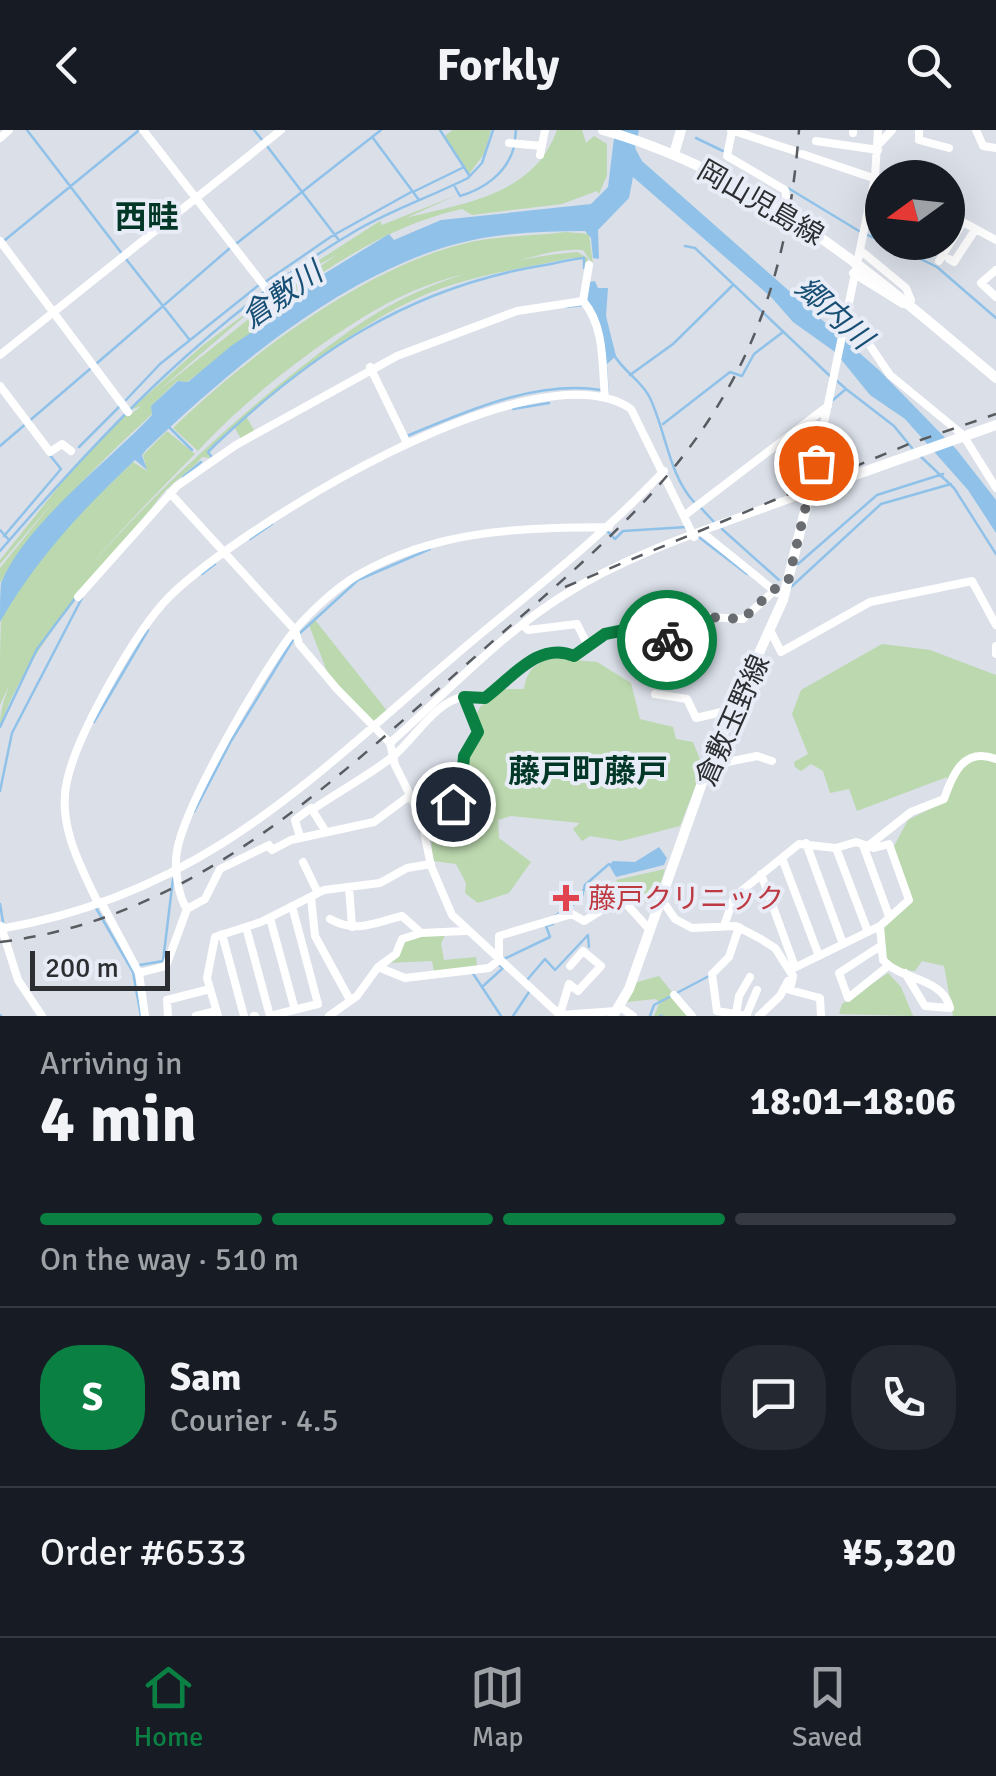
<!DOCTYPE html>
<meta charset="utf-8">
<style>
body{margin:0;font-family:Signika,"Noto Sans JP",sans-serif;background:#242831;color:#f1f3f6;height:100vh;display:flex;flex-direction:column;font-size:38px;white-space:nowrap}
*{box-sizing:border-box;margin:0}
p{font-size:32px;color:#9ea1a6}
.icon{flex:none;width:55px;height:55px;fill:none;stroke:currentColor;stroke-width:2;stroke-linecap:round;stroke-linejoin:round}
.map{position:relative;height:886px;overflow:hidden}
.side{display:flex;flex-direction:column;background:#171b24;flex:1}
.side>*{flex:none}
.needle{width:65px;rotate:255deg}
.tools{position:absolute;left:865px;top:30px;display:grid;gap:20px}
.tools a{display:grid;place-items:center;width:100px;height:100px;border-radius:50%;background:#171b24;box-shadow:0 10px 40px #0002;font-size:50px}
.scale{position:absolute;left:30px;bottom:25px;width:140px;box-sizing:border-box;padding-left:10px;border:5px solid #2c2e31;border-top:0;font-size:28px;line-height:35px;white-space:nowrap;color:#2c2e31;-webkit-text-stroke:8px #e8ecf6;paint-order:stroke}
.pin{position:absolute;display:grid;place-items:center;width:85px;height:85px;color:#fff;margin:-42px;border:5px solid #fff;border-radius:50%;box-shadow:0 2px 10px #0007}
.courier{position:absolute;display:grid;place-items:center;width:100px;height:100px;margin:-50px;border:8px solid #0b8043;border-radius:50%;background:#fff;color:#222;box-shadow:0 2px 12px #0007}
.overview em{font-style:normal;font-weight:700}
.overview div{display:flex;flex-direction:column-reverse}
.overview{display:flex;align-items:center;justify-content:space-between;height:170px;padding:0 40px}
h1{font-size:65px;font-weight:700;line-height:75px}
.bar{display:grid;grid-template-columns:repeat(4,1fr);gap:15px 10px;align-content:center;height:120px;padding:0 40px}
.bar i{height:12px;border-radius:8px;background:#363941}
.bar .current{background:#0b8043}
.bar p{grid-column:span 4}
.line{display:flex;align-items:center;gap:25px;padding:0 40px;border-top:2px solid #363941}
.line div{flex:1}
.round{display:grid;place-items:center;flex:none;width:105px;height:105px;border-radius:40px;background:#242831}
header{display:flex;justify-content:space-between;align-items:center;height:130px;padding:0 40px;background:#171b24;font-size:45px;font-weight:700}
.menu{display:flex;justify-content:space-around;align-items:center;height:140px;border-top:2px solid #363941;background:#171b24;font-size:28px;color:#9ea1a6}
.menu a{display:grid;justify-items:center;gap:5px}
.menu .current{color:#0b8043}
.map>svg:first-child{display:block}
</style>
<header><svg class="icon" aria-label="back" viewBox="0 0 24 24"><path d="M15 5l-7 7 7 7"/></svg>Forkly<svg class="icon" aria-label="search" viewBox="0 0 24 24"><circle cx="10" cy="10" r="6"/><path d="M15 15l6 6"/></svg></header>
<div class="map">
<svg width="996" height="886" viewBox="0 0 996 886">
<rect width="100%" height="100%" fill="#dadfe8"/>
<!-- green -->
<path fill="#bbd8ae" d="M452 0H491L484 24 469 44 445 6Z
M557 0H582L586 13 594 6 607 14V45L599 64 597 61 562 74 472 85 462 79C401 92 352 123 300 157L303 165 290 175 280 164 348 117 396 92 271 161 380 91 382 95 457 65 406 88C465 73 534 65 557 0Z
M565 102 589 104 593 134 583 120C558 118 533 127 508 133 476 141 443 148 413 161 347 189 246 267 198 321L173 298C246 227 362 140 459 115 494 105 529 107 565 102Z
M577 122 588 128 585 141V128H571C522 139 470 145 422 166 364 191 313 234 263 272L246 286 255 302 241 309 234 296 208 322 210 328 202 327C194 339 170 353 159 368 103 443 34 504 0 596 0 484 293 228 389 176 444 146 514 127 577 122Z
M279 165 284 175 281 182 187 252 177 251 151 276 152 284C96 336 42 388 0 453V438L54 371 0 434V430L71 341 127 283 129 286 141 276 130 280 202 216 261 172 157 262Z
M167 301 195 324C120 400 44 477 0 575 0 551 0 512 1 491 26 430 86 378 133 332L147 341 143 325Z
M315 490 388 582 372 592 330 549 309 495Z
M882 514 930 520 996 545V886H953L944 836 922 831 915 841 898 839 884 825V795L911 771 893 718 908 690 948 670 947 647 857 681 849 659 830 663 823 641 811 634 801 641 795 637 794 632 808 624 792 584 801 560Z
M553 528 597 532 631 553 640 589 673 597 676 609 693 612 703 637 680 696 621 711 590 706 582 711 573 699 580 693 511 686 498 690 499 708 531 732 509 763 478 773 465 763 466 753 456 734 433 731 431 708 460 693 463 699 473 695 469 667 475 657 464 636 478 608 476 586 480 577 502 559H524C527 540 535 533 553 528Z
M665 739 656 769 653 766 636 776 616 750Z
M421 804 445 805 441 814 444 830 476 827 477 837 434 841 432 831 386 833 399 815Z
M888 843 901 857 913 886 839 884 842 874Z
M659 846 691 886H654L660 872 655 869 627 872 634 853Z"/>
<!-- water -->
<path fill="#90c2e9" d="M615 0H639L635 18 642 31 880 241 957 320 996 370V403L968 360 905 289 870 265 835 222 793 192 772 168 633 47 629 68 598 100 599 129 593 128 591 108 585 101C542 101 498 103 456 114 342 145 230 239 146 320L142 325 147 340 135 330C82 380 36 429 0 492 0 480 0 464 1 453 25 394 109 331 152 285L151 276 178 251 188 252 231 216 304 167 301 158 389 104 394 110 441 90 591 74 608 57Z
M595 151 598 158H608L606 186 616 226 607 234 609 267 597 186 587 171 589 152Z
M659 717 667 728 664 735 616 747 609 735 613 731 635 732Z"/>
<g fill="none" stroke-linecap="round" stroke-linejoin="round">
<!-- stream -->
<path stroke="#90c2e9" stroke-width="2.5" d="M27 0 123 125
M254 0 263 11
M440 0 469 45
M373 8 419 70
M696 8 723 21
M515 9 516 0
M267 16 338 109
M455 57 460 66C484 59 507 43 514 17
M788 58 859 101
M415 61 462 38
M865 104 882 111
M5 110 138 1
M886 112 937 137 996 188
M237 113 381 0
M685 116 695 118 830 246
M126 129 189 209
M265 152 332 106 413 61
M566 177 583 175
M614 225C624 242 642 251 650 268 666 302 669 345 694 372
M96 234 230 118
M630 245 673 214 733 155
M837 251 845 258
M126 270 160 234 259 155
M833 270 846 259 894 296 912 318
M513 279 549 273
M663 294 730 242 742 246 754 224 783 202
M169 297 192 320
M407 306C466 281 536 250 601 260
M0 316 90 239
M79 317 120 276
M918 324 954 358 996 424
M211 326 208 322 216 314C312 223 407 159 539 136 554 134 568 129 584 128V138
M183 347 201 332
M700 377 715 393
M722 399 779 450
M0 400 9 410
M607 401 615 409 623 401 687 397
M4 406 61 339 49 324
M700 408 747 444
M250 409 272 394
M0 421C106 298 215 183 357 100 392 80 432 66 468 48L482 33 493 0
M798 434 877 365 943 344
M202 444 215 434
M790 458 881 374 951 354
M300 503 358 450 430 419
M94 592 148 500
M0 597 37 519 76 467
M0 661 12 603 82 468
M194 682 231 611 293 510
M0 774 3 792
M96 778 133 842 141 886
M553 787 581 770 585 755 609 734
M588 806 589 817
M504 829 550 807 546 796 553 794
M500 836 503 838 482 857 501 886
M133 842 140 835 163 831 173 749
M472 842 482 857
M527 850 545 829 555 840 588 805
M0 885 1 886
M513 886 529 862
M650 886 654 875 709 846
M660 886H662"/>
<!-- minor -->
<path stroke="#fff" stroke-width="8" d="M143 0 269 162
M731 0 795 21
M853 0V3
M919 0V10L949 18
M976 0 983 16 996 18
M732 1 727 26 785 60 786 66
M0 8 9 0
M816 11 878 20
M509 13 542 16
M880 13 892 0
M802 24 882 51
M540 25 545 0
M948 84 996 110
M0 111 128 282
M860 120 906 158 911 170
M949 129 954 132 975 100
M939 131 963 92
M996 140 981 153 996 167
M853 143 903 174
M583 171 589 135
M845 179 890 245 963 305 996 358
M0 225 281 0
M370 237 407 313
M0 256 50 322 62 314 71 321
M170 363 295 500 299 514 337 559 390 613 395 635 421 687 431 736 452 785 561 886
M685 385 828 276
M703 403 777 463
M78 467 177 356 236 315 397 226 517 181 583 171C605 196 602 235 605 268
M523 495 528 500 577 494 588 516
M771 502 781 522 870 472 972 451 996 495
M996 516V524
M655 564 687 569 696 588 734 579
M390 613C446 563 500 505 564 465 638 418 729 393 810 361L875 47 878 0
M708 636 757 626 772 631
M312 680C338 662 366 647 391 628 418 608 443 553 485 569 512 548 538 511 574 526L605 504 644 496 664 511 708 487 743 489 774 461
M423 694 444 682 461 661 464 626 477 602 464 567
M300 707 295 690 311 678 326 702
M806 713 843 814
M863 715 889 786
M868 716 911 682 944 669C953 643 964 617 996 629
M836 718 868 802
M782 728 819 826
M303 732 318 763
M761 744 795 837
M349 757 352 797
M311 767 315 806 350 870
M662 770 675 789 692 798 736 796 761 809 775 818 793 846 790 860 820 868 821 886
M101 772 139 843 145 886
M98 773C80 736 57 693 67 651 77 604 136 500 170 466 242 396 535 213 631 279L694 407
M187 779C178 767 174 736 177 721 185 674 264 538 295 500 311 481 337 457 358 445 437 399 521 398 609 397
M270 788 295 880
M330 789C356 804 376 792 402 786L421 803 465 801
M1 796 18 850 42 886
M724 796 734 767 799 714 836 718 856 712 874 718 889 714 909 770 880 796 883 830C900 850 943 847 950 878L925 876 905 843
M246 797 270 886 318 874 292 776
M0 799C216 762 325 633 483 502 546 450 608 400 664 341
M222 804 244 886
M879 817 839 843 848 868 888 836
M378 837 396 824 402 809 421 803
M790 840 880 796
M139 843 166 836 187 779 205 769 220 739 269 715 272 720 291 710 374 692 409 666
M674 865 692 886
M620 877 633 886
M717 881 712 844 729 827 739 797
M717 881 747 886
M560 884 569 854 578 861 601 836 583 821 570 836
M736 884 739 866 750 847
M561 885 616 881
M168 886 167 870 210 859
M196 886 216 881
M218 886 207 848 215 807 261 792 324 760 380 753 407 738 431 734
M254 886H255
M329 886 357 866 378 837 405 848 489 838 499 830V806L572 784 584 791 621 768 650 800
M746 886 757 860
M759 886 780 866 788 851"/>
<!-- major -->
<path stroke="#fff" stroke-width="10" d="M603 0C758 44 876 146 996 248
M674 24 681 0
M613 886 629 859 708 636 783 470 810 361 996 295"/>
<!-- rail -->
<path stroke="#585b60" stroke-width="2.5" stroke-dasharray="12 12" stroke-linecap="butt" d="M565 457 909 314 996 284
M0 812C199 788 340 644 484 519 571 442 664 369 723 267 772 185 792 94 799 0"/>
</g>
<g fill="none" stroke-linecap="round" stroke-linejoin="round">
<!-- done -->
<path stroke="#696c71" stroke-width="10" stroke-dasharray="0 18" d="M667 510 708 487 743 489 773 460 788 452 816 333"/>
<!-- route -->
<path stroke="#0b8043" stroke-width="12" d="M453 674 461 661 464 626 478 602 464 567 485 568C512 548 538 511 574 526L605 504 644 496 658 510H667"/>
</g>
<!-- markers -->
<path fill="#e0444e" stroke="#e8ecf6" stroke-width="4" d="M561 753h10v10h10v10h-10v10h-10v-10h-10v-10h10z"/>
<g text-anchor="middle" stroke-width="8" stroke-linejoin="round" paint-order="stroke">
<!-- street labels -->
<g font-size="28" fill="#2c2e31" stroke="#e8ecf6">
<text transform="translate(761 72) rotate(30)" y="10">岡山児島線</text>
<text transform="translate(732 590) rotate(-66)" y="10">倉敷玉野線</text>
</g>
<!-- health labels -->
<g font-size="28" fill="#be3a42" stroke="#e8ecf6" text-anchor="start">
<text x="588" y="778">藤戸クリニック</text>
</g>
<!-- water labels -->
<g font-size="30" font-style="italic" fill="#174f75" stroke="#e8ecf6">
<text transform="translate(282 165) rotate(-35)" y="10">倉敷川</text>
<text transform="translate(834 183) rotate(42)" y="10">郷内川</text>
</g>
<!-- quarter labels -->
<g font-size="32" font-weight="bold" fill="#023727" stroke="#e8ecf6">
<text x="147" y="98">西畦</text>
<text x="588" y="652">藤戸町藤戸</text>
</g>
</g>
</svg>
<div class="tools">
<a><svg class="needle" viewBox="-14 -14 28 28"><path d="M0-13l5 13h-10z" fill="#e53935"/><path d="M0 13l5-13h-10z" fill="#9ea1a6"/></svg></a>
</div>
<div class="scale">200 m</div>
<div class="pin" style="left:816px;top:333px;background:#ea580c"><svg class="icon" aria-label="bag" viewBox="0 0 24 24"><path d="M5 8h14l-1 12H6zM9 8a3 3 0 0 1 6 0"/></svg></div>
<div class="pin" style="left:453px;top:674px;background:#1f2937"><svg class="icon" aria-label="home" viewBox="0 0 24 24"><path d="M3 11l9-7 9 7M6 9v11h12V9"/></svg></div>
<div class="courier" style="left:667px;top:510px"><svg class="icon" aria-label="bike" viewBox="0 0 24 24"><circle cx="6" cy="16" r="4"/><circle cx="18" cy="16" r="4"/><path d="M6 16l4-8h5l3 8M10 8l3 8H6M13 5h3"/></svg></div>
</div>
<section class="side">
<div class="overview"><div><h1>4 min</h1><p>Arriving in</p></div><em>18:01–18:06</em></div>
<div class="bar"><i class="current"></i><i class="current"></i><i class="current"></i><i></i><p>On the way · 510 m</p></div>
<div class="line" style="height:180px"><b class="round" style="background:#0b8043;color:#fff">S</b><div><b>Sam</b><p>Courier · 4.5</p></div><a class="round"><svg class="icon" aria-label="chat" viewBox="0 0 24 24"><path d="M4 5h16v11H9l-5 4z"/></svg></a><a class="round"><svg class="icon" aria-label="phone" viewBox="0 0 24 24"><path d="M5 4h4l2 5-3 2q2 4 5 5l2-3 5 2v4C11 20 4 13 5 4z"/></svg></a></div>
<div class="line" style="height:130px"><div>Order #6533</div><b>¥5,320</b></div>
</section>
<nav class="menu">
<a class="current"><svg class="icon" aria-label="home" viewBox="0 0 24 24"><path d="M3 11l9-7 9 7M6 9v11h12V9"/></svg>Home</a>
<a><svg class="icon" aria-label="map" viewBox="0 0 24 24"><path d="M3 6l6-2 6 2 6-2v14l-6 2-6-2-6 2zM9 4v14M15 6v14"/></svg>Map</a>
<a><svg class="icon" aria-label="saved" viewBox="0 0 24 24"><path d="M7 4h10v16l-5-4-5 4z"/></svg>Saved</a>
</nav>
